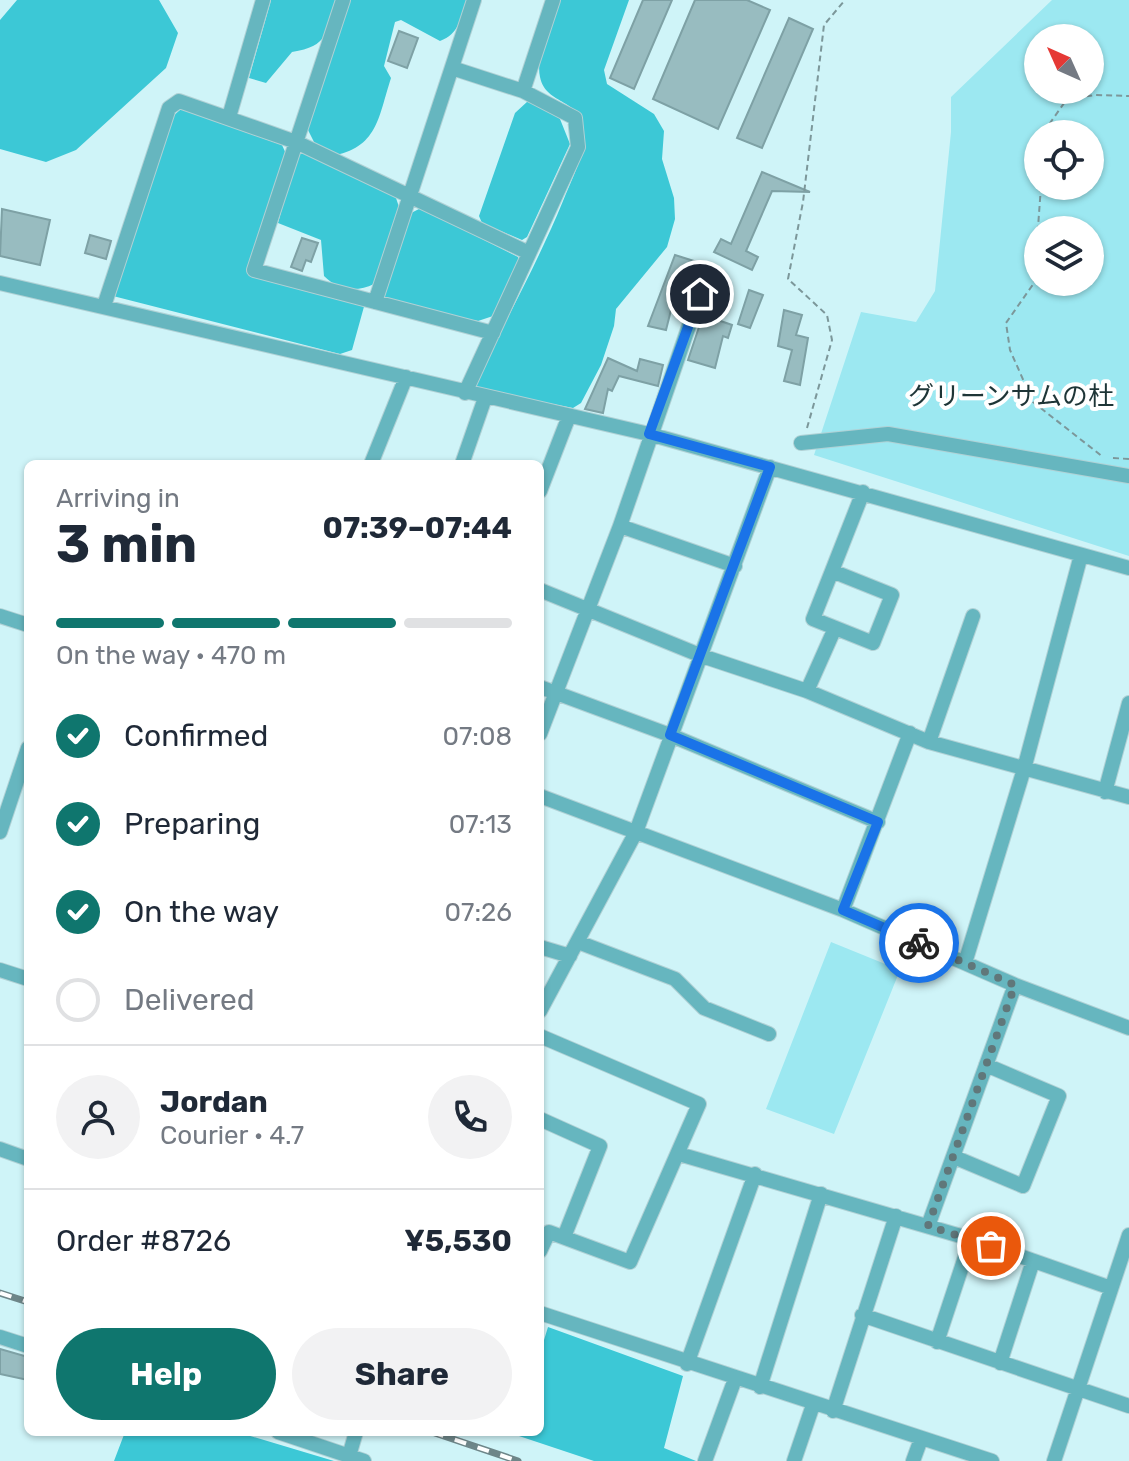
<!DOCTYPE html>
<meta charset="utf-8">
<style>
body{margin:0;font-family:Rubik,"Noto Sans JP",sans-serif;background:#f2f2f3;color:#1f2937;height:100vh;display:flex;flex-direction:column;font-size:30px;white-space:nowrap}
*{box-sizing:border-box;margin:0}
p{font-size:26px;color:#747a83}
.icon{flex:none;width:44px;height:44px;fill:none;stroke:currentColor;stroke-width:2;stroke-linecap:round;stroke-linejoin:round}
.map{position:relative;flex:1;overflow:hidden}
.panel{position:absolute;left:24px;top:460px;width:520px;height:976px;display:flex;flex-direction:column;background:#fff;border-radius:12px;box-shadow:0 2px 6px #0004}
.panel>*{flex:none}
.needle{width:52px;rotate:315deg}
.tools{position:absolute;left:1024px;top:24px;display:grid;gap:16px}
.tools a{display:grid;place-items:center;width:80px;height:80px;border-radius:50%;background:#fff;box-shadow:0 2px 6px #0004;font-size:40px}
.pin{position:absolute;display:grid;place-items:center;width:68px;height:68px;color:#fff;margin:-34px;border:4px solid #fff;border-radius:50%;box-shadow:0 2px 8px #0007}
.courier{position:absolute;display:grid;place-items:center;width:80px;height:80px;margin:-40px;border:6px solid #1a73e8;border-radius:50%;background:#fff;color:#222;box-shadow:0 2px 10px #0007}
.overview em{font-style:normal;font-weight:700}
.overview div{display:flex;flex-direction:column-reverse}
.overview{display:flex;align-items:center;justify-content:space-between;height:136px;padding:0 32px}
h1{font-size:52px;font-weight:700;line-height:60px}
.bar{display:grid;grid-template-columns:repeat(4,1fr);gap:12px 8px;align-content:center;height:96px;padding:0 32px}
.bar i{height:10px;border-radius:6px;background:#e0e1e3}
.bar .on{background:#0f766e}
.bar p{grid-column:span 4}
.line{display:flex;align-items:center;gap:20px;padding:0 32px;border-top:2px solid #e0e1e3}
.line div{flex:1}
.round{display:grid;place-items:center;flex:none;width:84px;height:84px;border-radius:42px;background:#f2f2f3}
ol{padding:0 32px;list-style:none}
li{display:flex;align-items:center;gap:24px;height:88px}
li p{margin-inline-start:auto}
li .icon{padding:8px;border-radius:50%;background:#0f766e;color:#fff;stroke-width:4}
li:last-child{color:#747a83}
li i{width:44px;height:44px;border:4px solid #e0e1e3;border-radius:50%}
.button{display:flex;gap:16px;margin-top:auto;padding:16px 32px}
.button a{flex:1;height:92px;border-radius:48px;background:#0f766e;color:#fff;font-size:32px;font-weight:700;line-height:92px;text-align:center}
.button a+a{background:#f2f2f3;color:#1f2937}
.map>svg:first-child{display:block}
</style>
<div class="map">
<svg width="1129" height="1461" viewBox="0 0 1129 1461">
<rect width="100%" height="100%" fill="#cff4f8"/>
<!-- green -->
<path fill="#9ce8f1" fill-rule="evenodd" d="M1052 0H1129V556L814 455 861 312 916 322 935 291 951 132V97ZM1038 38H1090V90H1038ZM1038 134H1090V186H1038ZM1038 230H1090V282H1038Z
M831 942 900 970 834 1134 766 1109Z"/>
<!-- forest -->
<path fill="#3cc8d6" d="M17 0H159L178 33 166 68 76 150 46 162 0 149V20Z
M271 0H337C326 33 329 46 292 52L266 83 249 78Z
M349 0H467C461 18 459 34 440 41L401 20 395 22 384 66 391 78C378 118 378 148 331 156L315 144 307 128Z
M559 0H629L604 70 607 84 654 114 664 131 662 159 674 198 675 219 667 247 616 309 614 326 601 365 581 403 573 408 477 389 474 384C504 324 537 264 563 201 570 183 581 163 583 143 589 96 546 108 540 77 535 55 553 21 559 0Z
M528 101 558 114 570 144 527 237 522 240 482 223 479 216 515 113Z
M181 109 282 145 287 156 249 267 365 303 352 350 340 354 113 296 171 118Z
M303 151 395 195 399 207 374 284C356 293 338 290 324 276L321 240 278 223 296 157Z
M421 208 518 257 519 266 493 316 478 321 387 304 383 300 411 213Z
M548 1327 683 1376 664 1448 696 1461H594L516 1435 517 1432H540V1353Z
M125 1432H237L334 1461H114Z"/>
<!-- building -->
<path fill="#98bcc0" stroke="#7ea1a5" stroke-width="2" d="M643 0H672L634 89 610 78Z
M695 0H747L770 10 718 129 653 99Z
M789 18 813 29 762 148 737 138Z
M399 31 418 38 407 68 388 61Z
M762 172 810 192 772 191 746 251 758 257 752 270 714 252 721 239 731 244Z
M2 209 50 220 40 265 0 256Z
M90 235 111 241 106 259 85 253Z
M302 238 318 243 311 262 306 260 302 271 291 267Z
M675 255 700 263 697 271 722 279 712 318 732 325 728 338 723 336 715 368 688 360 709 297 704 285 693 287 687 302 674 298 666 330 648 326Z
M749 290 763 295 750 328 738 324Z
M784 310 802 315 796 335 808 338 800 385 784 381 792 350 778 346Z
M608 358 637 371 640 359 663 365 658 386 619 376 612 391 608 389 603 413 585 409Z
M0 1349 28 1357V1380L0 1374Z"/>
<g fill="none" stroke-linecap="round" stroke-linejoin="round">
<defs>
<path id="minor" d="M343 0 254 270 493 333
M452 68 523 91 575 118 578 147 465 393
M523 91 553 0
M229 117 263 0
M0 283 649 434 1129 568
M375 302 474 0
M104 306 169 108 179 101 296 142 529 253
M801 443 888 434 1129 476
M371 464 406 377
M462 464 485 398
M540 491 569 416
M620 526 735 566
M832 571 892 595 873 643 813 619Z
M832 571 863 492
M540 590 702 656 807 691 929 742 1129 797
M0 616 28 625
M540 687 670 735 878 822
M807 691 835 628
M540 734 620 526 700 294
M929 742 973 616
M1105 792 1129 703
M540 796 843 910 1015 985 1129 1028
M0 832 28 748
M843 910 910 733
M578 942 675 979 704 1008 769 1034
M540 947 570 956
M965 963 1024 769 1081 555
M0 970 28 979
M540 1011 636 832 770 467
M540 1036 699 1104 630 1262 549 1232 540 1251
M540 1119 600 1146 564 1237
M0 1149 28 1159
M679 1154 971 1239 1111 1288
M954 1157 1023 1186 1059 1096 986 1065
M928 1226 1015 985
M540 1313 992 1461
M862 1315 1129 1406
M0 1337 28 1346
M937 1342 971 1239
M1000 1363 1033 1261
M687 1364 755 1174
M760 1387 821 1194
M833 1411 896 1216
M278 1432 364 1461
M349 1456 356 1432
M705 1461 735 1379
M794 1461 813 1405
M913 1461 921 1439
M1054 1461 1129 1235"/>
</defs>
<!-- minor casing -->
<use href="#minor" stroke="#b0d1d5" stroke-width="16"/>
<!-- path -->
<path stroke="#7c979a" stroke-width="2" stroke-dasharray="6 4" stroke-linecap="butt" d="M1048 134 1050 123 1067 99 1095 95 1129 96
M1041 186 1034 283 1006 323 1010 350 1033 402 1103 457
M807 428 832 340 827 315 788 279 803 202 824 25 845 0
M1113 458 1129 459"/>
<!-- minor -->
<use href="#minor" stroke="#66b6bf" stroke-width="14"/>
<defs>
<path id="rail" d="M0 1293 28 1302
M432 1432 518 1461"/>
</defs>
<!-- rail casing -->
<use href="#rail" stroke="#6e8689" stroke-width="7"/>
<!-- rail -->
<use href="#rail" stroke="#fff" stroke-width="4" stroke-dasharray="12" stroke-linecap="butt"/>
</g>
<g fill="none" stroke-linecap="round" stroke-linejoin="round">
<!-- done -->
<path stroke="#60777a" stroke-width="8" stroke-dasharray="0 14.4" d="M919 943 1015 985 928 1226 991 1246"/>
<!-- route -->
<path stroke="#1a73e8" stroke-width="10" d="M700 294 649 434 770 467 670 735 878 822 843 910 919 943"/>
</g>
<g text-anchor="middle" stroke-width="8" stroke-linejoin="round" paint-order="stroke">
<!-- park labels -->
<g font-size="26" fill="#1e3537" stroke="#fff">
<text x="1011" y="405">グリーンサムの杜</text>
</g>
</g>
</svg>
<div class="tools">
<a><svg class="needle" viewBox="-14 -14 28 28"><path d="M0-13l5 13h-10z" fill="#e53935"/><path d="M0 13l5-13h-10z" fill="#747a83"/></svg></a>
<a><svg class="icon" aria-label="locate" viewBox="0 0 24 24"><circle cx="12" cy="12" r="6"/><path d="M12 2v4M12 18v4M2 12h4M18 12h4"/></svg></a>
<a><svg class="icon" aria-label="layers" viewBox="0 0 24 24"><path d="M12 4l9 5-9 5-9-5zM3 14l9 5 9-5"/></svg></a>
</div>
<div class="pin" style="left:991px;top:1246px;background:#ea580c"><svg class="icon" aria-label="bag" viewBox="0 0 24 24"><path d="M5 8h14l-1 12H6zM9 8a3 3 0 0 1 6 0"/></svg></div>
<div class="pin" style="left:700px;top:294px;background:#1f2937"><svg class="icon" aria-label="home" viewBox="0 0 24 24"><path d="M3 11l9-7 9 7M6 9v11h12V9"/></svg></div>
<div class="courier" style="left:919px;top:943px"><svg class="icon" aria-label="bike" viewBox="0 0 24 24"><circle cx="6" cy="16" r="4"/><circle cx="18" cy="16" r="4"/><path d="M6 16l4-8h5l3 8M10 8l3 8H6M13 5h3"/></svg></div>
<section class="panel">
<div class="overview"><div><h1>3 min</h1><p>Arriving in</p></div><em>07:39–07:44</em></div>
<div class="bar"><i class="on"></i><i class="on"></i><i class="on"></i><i></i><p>On the way · 470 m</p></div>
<ol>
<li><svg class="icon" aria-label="check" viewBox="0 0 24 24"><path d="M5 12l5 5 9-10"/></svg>Confirmed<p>07:08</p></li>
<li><svg class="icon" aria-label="check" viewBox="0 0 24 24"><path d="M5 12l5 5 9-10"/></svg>Preparing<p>07:13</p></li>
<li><svg class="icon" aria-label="check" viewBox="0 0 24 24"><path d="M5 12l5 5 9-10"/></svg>On the way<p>07:26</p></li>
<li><i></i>Delivered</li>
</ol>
<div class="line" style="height:144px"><a class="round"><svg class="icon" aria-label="person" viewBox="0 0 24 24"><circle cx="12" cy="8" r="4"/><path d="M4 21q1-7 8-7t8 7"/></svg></a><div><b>Jordan</b><p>Courier · 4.7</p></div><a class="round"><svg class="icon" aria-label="phone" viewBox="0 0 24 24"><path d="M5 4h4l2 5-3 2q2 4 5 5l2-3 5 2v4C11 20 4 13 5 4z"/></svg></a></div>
<div class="line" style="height:104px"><div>Order #8726</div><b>¥5,530</b></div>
<div class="button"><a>Help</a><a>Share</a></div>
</section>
</div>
